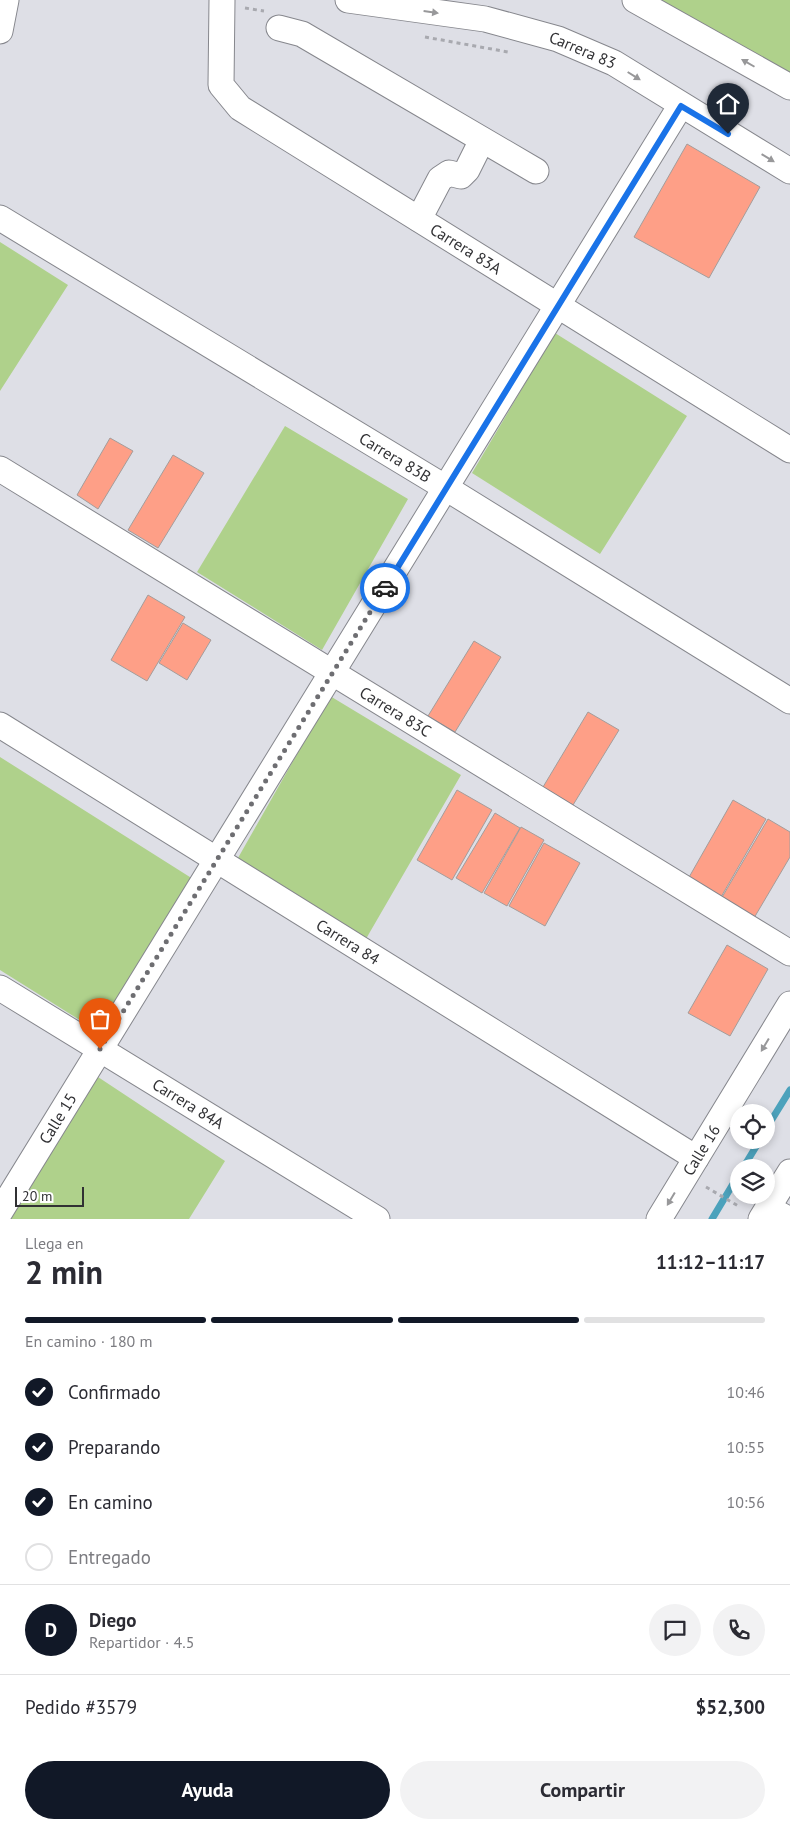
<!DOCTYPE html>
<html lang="es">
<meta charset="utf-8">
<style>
body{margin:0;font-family:"PT Sans",sans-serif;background:#f2f2f3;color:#2b2b33;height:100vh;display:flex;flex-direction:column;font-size:19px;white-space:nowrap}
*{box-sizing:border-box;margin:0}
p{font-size:16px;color:#7c7c81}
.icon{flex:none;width:28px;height:28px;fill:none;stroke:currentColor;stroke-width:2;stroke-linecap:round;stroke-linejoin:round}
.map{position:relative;height:1219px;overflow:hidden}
.details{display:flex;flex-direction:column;background:#fff;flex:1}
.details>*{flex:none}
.buttons{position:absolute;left:730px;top:1104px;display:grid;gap:10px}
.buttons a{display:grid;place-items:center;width:45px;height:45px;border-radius:50%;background:#fff;box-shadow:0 2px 8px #0003;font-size:25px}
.scale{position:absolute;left:15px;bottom:12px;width:69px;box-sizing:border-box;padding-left:5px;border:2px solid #313134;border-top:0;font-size:14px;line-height:18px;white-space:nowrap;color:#313134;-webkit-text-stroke:4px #fff;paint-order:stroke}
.pin{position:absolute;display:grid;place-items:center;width:42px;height:42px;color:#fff;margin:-51px -21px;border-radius:50% 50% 50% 0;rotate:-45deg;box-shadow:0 0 5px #0007}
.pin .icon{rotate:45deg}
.courier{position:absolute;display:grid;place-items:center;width:50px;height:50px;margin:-25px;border:4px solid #1a73e8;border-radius:50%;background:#fff;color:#222;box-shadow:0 1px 6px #0007}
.summary em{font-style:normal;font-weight:700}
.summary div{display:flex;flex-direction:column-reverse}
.summary{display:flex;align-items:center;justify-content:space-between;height:85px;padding:0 25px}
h1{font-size:32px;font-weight:700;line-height:38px}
.bar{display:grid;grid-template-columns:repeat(4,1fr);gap:8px 5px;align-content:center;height:60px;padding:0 25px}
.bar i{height:6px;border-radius:4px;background:#e1e1e2}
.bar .active{background:#111827}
.bar p{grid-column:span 4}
.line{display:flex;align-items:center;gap:12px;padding:0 25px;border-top:1px solid #e1e1e2}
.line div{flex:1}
.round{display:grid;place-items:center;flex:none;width:52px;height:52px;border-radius:26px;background:#f2f2f3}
ol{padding:0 25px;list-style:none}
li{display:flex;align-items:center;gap:15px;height:55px}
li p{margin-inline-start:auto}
li .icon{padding:5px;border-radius:50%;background:#111827;color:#fff;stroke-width:4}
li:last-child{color:#7c7c81}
li i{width:28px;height:28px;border:2px solid #e1e1e2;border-radius:50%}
.action{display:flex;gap:10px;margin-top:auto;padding:10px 25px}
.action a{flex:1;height:58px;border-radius:30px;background:#111827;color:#fff;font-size:20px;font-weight:700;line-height:58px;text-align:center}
.action a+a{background:#f2f2f3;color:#2b2b33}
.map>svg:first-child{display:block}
</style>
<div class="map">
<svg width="790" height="1219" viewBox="0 0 790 1219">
<rect width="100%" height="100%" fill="#dedfe6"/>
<!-- green -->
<path fill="#afd18b" d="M635 0H790V87Z
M0 242 68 285 0 391Z
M555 333 687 416 600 554 472 473Z
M285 426 408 499 322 650 197 572Z
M330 696 461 775 363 944 234 865Z
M0 757 193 879 102 1034 0 970Z
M98 1077 225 1161 189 1219H9Z"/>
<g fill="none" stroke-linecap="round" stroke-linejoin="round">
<!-- stream -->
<path stroke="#4ca2bc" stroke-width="7" d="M766 1129 790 1090
M743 1168 760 1140
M712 1219 739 1174"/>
</g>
<!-- building -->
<path fill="#fe9f87" stroke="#a49d9b" d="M687 144 760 187 709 278 634 237Z
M110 438 133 451 98 509 77 495Z
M173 455 204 473 158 548 128 530Z
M148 595 185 617 147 681 111 660Z
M183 623 211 640 187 680 159 663Z
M474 641 501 657 455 732 428 716Z
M588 712 619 730 573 805 543 787Z
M457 790 492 810 452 880 417 860Z
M733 800 766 819 721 897 688 879Z
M495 813 520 828 482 893 456 878Z
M768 819 790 832V857L754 918 721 899Z
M521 827 544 840 507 906 484 893Z
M544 843 580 863 545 926 509 906Z
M727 945 768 969 730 1036 688 1013Z"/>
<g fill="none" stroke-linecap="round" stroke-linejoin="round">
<defs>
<g id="minor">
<path id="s1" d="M222 0 221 85 240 108 790 450"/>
<path id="s2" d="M348 0 485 19 558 39 614 63 790 171"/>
<path d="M635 0 790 87"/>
<path d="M279 28 302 34 536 171"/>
<path d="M0 31 6 0"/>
<path id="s3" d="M0 218 446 488 790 701"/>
<path d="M419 219 440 179 449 173 461 176 467 170 482 140"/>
<path id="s4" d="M0 469 790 953"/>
<path id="s5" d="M0 725 696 1158"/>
<path id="s6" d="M0 988 377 1219"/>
<path d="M768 1208 788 1219"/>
<path id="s7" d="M0 1212 681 105"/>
<path id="s8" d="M659 1219 790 1004"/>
<path d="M761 1219 790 1172"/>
</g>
</defs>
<!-- minor casing -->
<use href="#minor" stroke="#86878d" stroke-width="27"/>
<!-- path -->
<path stroke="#a8a9af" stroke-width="3" stroke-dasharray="4 4" stroke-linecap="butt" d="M245 8 264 11
M425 37 508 52
M706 1187 740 1207"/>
<!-- minor -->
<use href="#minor" stroke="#fff" stroke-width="25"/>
</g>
<!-- one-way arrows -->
<defs><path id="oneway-solid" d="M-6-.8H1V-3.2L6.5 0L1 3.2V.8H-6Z" transform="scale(1.25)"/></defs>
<g fill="#98989a">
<use href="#oneway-solid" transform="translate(431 12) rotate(8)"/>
<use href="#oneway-solid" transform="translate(748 63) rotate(-150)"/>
<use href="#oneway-solid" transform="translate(634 76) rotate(32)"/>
<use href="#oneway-solid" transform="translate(768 158) rotate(31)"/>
<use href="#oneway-solid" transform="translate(765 1045) rotate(121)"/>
<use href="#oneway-solid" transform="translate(671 1199) rotate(121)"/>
</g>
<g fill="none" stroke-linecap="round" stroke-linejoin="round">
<!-- done -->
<path stroke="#6e6e72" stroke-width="5" stroke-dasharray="0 9" d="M100 1049 385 588"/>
<!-- route -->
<path stroke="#1a73e8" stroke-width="6" d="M385 588 681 106 728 134"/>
</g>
<g text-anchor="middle" stroke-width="5" stroke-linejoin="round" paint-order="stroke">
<!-- street labels -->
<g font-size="16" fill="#313134" stroke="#fff">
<text dy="6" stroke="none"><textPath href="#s2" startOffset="241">Carrera 83</textPath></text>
<text dy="6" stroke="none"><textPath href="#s1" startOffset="381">Carrera 83A</textPath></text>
<text dy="6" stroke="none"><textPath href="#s3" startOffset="462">Carrera 83B</textPath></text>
<text dy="6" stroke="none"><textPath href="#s4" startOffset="464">Carrera 83C</textPath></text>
<text dy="6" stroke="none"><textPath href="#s5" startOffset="410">Carrera 84</textPath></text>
<text dy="6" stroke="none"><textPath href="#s6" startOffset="221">Carrera 84A</textPath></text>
<text dy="6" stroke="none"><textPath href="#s7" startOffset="110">Calle 15</textPath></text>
<text dy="6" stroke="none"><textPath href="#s8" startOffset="81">Calle 16</textPath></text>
</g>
</g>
</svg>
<div class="buttons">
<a><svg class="icon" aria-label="locate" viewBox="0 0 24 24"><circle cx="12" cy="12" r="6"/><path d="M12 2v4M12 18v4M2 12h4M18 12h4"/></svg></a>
<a><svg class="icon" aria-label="layers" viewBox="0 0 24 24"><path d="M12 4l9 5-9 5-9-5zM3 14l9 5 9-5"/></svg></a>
</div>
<div class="scale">20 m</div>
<div class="pin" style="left:100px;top:1049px;background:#ea580c"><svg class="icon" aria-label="bag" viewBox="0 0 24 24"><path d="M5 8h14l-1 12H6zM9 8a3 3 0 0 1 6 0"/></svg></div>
<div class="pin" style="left:728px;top:134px;background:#1f2937"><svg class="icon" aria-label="home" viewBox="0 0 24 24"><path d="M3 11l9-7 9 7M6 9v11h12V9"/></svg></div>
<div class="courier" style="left:385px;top:588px"><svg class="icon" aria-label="car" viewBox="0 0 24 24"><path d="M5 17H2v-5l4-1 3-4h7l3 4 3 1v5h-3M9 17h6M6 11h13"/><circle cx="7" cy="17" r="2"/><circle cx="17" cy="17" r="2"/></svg></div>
</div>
<section class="details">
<div class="summary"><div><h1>2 min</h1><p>Llega en</p></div><em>11:12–11:17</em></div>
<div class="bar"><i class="active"></i><i class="active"></i><i class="active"></i><i></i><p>En camino · 180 m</p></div>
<ol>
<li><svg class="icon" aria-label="check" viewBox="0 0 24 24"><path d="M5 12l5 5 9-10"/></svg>Confirmado<p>10:46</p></li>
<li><svg class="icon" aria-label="check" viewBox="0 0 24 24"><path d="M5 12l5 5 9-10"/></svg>Preparando<p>10:55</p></li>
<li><svg class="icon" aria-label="check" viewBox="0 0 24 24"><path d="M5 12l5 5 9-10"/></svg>En camino<p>10:56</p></li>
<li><i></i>Entregado</li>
</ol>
<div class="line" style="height:90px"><b class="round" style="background:#111827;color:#fff">D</b><div><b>Diego</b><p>Repartidor · 4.5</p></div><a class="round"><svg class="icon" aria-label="chat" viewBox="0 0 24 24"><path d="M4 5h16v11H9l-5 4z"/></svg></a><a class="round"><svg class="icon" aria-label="phone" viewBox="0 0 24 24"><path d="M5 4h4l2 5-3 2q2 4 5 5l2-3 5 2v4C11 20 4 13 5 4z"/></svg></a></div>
<div class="line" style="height:65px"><div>Pedido #3579</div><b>$52,300</b></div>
<div class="action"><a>Ayuda</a><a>Compartir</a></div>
</section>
